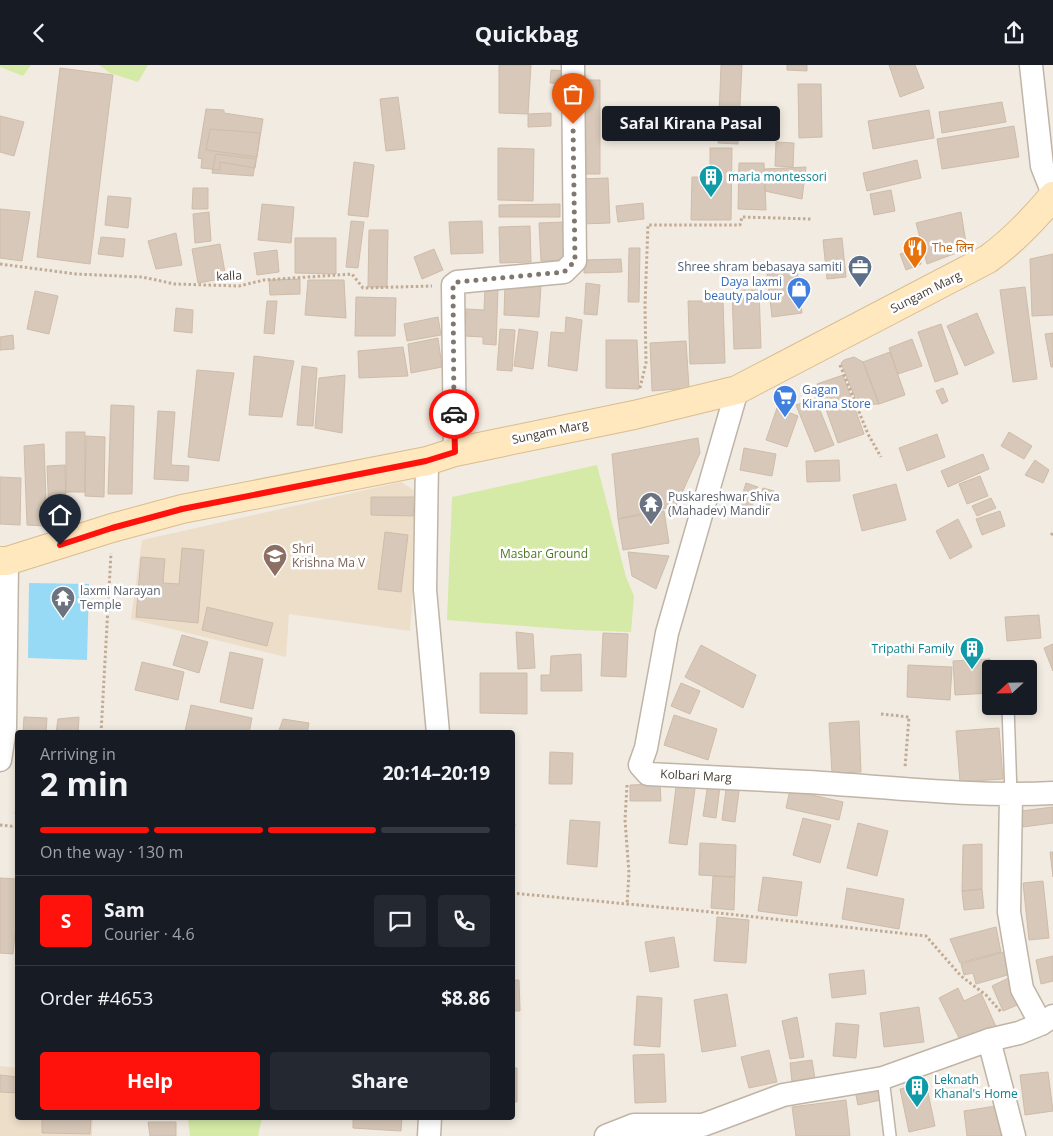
<!DOCTYPE html>
<meta charset="utf-8">
<style>
body{margin:0;font-family:"Open Sans","Noto Sans Devanagari",sans-serif;background:#242831;color:#f1f3f6;height:100vh;display:flex;flex-direction:column;font-size:19px;white-space:nowrap}
*{box-sizing:border-box;margin:0}
p{font-size:16px;color:#9ea1a6}
.icon{flex:none;width:28px;height:28px;fill:none;stroke:currentColor;stroke-width:2;stroke-linecap:round;stroke-linejoin:round}
.map{position:relative;flex:1;overflow:hidden}
.details{position:absolute;left:15px;top:665px;width:500px;height:390px;display:flex;flex-direction:column;background:#171b24;border-radius:5px;box-shadow:0 2px 8px #0003}
.details>*{flex:none}
.needle{width:32px;rotate:248deg}
.tools{position:absolute;left:982px;top:595px;display:grid;gap:10px}
.tools a{display:grid;place-items:center;width:55px;height:55px;border-radius:5px;background:#171b24;box-shadow:0 2px 8px #0003;font-size:25px}
.pin{position:absolute;display:grid;place-items:center;width:42px;height:42px;color:#fff;margin:-51px -21px;border-radius:50% 50% 50% 0;rotate:-45deg;box-shadow:0 0 5px #0007}
.pin .icon{rotate:45deg}
.courier{position:absolute;display:grid;place-items:center;width:50px;height:50px;margin:-25px;border:4px solid #ff120b;border-radius:50%;background:#fff;color:#222;box-shadow:0 1px 6px #0007}
.bubble{position:absolute;height:35px;border-radius:5px;background:#171b24;box-shadow:0 2px 8px #0003;font-size:16px;font-weight:700;line-height:35px;text-align:center}
.overview em{font-style:normal;font-weight:700}
.overview div{display:flex;flex-direction:column-reverse}
.overview{display:flex;align-items:center;justify-content:space-between;height:85px;padding:0 25px}
h1{font-size:32px;font-weight:700;line-height:38px}
.bar{display:grid;grid-template-columns:repeat(4,1fr);gap:8px 5px;align-content:center;height:60px;padding:0 25px}
.bar i{height:6px;border-radius:4px;background:#363941}
.bar .selected{background:#ff120b}
.bar p{grid-column:span 4}
.line{display:flex;align-items:center;gap:12px;padding:0 25px;border-top:1px solid #363941}
.line div{flex:1}
.round{display:grid;place-items:center;flex:none;width:52px;height:52px;border-radius:5px;background:#242831}
.action{display:flex;gap:10px;margin-top:auto;padding:10px 25px}
.action a{flex:1;height:58px;border-radius:5px;background:#ff120b;color:#fff;font-size:20px;font-weight:700;line-height:58px;text-align:center}
.action a+a{background:#242831;color:#f1f3f6}
header{display:flex;justify-content:space-between;align-items:center;height:65px;padding:0 25px;background:#171b24;font-size:22px;font-weight:700}
.map>svg:first-child{display:block}
</style>
<header><svg class="icon" aria-label="back" viewBox="0 0 24 24"><path d="M15 5l-7 7 7 7"/></svg>Quickbag<svg class="icon" aria-label="share" viewBox="0 0 24 24"><path d="M12 15V3M7 8l5-5 5 5M5 13v7h14v-7"/></svg></header>
<div class="map">
<svg width="1053" height="1071" viewBox="0 0 1053 1071">
<rect width="100%" height="100%" fill="#f2ebe1"/>
<!-- education -->
<path fill="#eddeca" d="M401 417 420 429 410 566 289 549 286 592 131 554 142 475Z
M0 1001 17 1003 18 1052 93 1053 92 1071H0Z"/>
<!-- green -->
<path fill="#d4eaa6" d="M0 0H31L23 11 0 2Z
M99 0H148L138 17 110 8Z
M597 400 626 512 634 531 631 567 576 565 447 555 452 432Z
M260 1052 262 1053 258 1071H190L188 1053Z"/>
<!-- water -->
<path fill="#97daf5" d="M29 518 89 519 87 595 28 593Z"/>
<!-- building -->
<path fill="#d7c8b9" stroke="#cfbca9" d="M499 0H531L528 49 499 48Z
M721 0H742L738 79 718 78Z
M787 0H807V6L787 5Z
M889 0H915L924 23 900 32Z
M60 3 113 10 90 199 37 192Z
M551 5 568 6 567 19 550 18Z
M582 15H600V109H581Z
M798 19H821L822 72 799 73Z
M398 32 405 84 386 86 380 34Z
M1002 37 1006 57 942 68 939 47Z
M206 44 224 45V48L263 54 255 103 220 97V105L201 103 202 94 198 93Z
M929 45 934 73 873 84 868 56Z
M551 48V61L528 62V49Z
M0 51 24 57 14 91 0 87Z
M1014 61 1019 92 942 104 937 74Z
M210 64 260 68 257 92 206 85Z
M776 77 794 78 793 102 775 101Z
M498 83 534 84 533 136 498 135Z
M710 83H732L731 155H691L692 112H710Z
M216 89 256 94 253 111 212 108Z
M917 95 921 113 867 126 863 108Z
M354 97 374 100 368 152 348 150Z
M739 98H764L766 145 738 144Z
M806 102 802 134 765 126 764 104Z
M608 113 610 158 580 159 578 114Z
M193 123H208V144H192Z
M891 125 895 146 874 150 870 129Z
M108 131 131 133 128 163 105 160Z
M643 138 644 154 618 157 616 141Z
M262 139 294 142 291 178 258 175Z
M560 139V152H499V140Z
M0 144 30 147 22 196 0 193Z
M209 147 211 176 195 178 193 149Z
M961 147 967 184 927 199 916 158Z
M351 156 364 157 358 203 346 202Z
M482 156 483 188 451 189 449 157Z
M563 157 565 195 541 196 539 158Z
M530 161 531 197 500 198 499 162Z
M369 165H388L387 222H368Z
M176 168 182 200 156 204 148 176Z
M101 172 125 174 123 192 98 189Z
M295 173H336V209L295 208Z
M842 173 846 212 827 214 823 175Z
M220 179 226 213 198 218 192 184Z
M629 183H640L639 237H628Z
M918 183 921 199 906 205 900 189Z
M434 184 443 205 422 214 414 192Z
M277 185 279 207 257 210 254 188Z
M1053 189V250L1032 251 1030 194Z
M621 194 622 207 584 208V195Z
M797 204 802 248 772 252 767 208Z
M300 214V229L270 230 269 215Z
M308 215H344L346 253 305 250Z
M505 218 541 220 539 252 504 250Z
M586 218 600 220 597 250 584 249Z
M1025 222 1037 314 1013 317 1000 225Z
M485 223 498 224 496 280 483 279V272L465 271 466 244 484 245Z
M732 225H759L761 283 734 284Z
M35 226 58 231 49 269 27 264Z
M356 232 396 233 395 271H355Z
M267 236H277L274 269 264 268Z
M688 236H723L725 298 690 299Z
M176 243 193 245 192 268 174 266Z
M977 248 994 288 965 301 947 261Z
M438 252 441 270 407 276 404 259Z
M566 252 582 255 577 306 548 301 551 267 565 268Z
M941 259 958 309 935 317 918 267Z
M500 264 515 265 512 306 497 305Z
M519 264 538 267 533 304 514 301Z
M1053 268V302H1051L1045 269Z
M13 270 14 284 0 285V272Z
M438 273 442 302 411 308 408 279Z
M912 274 922 301 898 309 889 283Z
M606 275H637L639 324 606 323Z
M686 276 689 323 652 326 650 278Z
M403 282 408 311 359 313 358 286Z
M890 287 905 330 879 339 863 297Z
M254 291 294 296 282 352 249 350Z
M854 292 863 297 879 339 858 340 841 298 844 295Z
M302 301 317 303 313 361 297 360Z
M197 305 234 308 219 396 188 392Z
M345 310 342 368 315 363 319 313Z
M843 310 864 369 838 378 817 319Z
M943 323 948 336 942 339 936 326Z
M815 333 834 380 815 387 796 340Z
M111 340 134 341 132 429H108Z
M777 343 798 351 787 382 766 375Z
M158 346 175 347 171 400 189 401 188 416 154 414Z
M66 367H85V427H66Z
M1009 367 1032 381 1024 394 1001 381Z
M937 369 945 392 907 406 899 383Z
M86 371 105 372 104 432 85 431Z
M698 373 700 388 676 441 618 454 612 389Z
M44 379 47 461 27 460 24 381Z
M744 383 776 389 772 411 740 405Z
M983 389 989 404 948 422 941 406Z
M839 395 840 416 807 417 806 396Z
M1035 395 1049 405 1043 418 1025 410Z
M65 400 66 449 49 450 47 401Z
M980 411 988 431 967 439 959 419Z
M0 412 21 413 20 460 0 459Z
M746 418 758 422 749 450 737 446Z
M896 419 906 455 862 466 853 430Z
M763 423 774 426 769 443 758 440Z
M371 432H415L413 451 371 450Z
M991 433 996 443 977 451 972 441Z
M664 446 669 478 623 485 618 454Z
M1000 446 1005 461 982 470 976 454Z
M958 454 972 482 950 494 936 466Z
M385 467 408 470 401 527 378 524Z
M182 483 204 485 198 558 136 552 141 492 165 494 163 518 179 519Z
M628 487 669 491 656 524 632 511Z
M207 542 273 558 267 581 202 565Z
M1039 550 1041 573 1007 576 1005 552Z
M516 567 533 569 535 603 518 604Z
M603 568 628 569 626 612 601 611Z
M182 570 208 577 199 608 173 600Z
M1053 579V606L1044 583Z
M701 580 756 610 743 643 685 612Z
M230 587 263 594 253 644 220 637Z
M581 589 582 626H541V610H550L551 591Z
M990 594 991 628 955 630 953 596Z
M142 597 184 607 178 635 135 625Z
M908 600 952 602 950 635 907 632Z
M480 608H527V649L480 648Z
M681 618 700 626 690 649 671 641Z
M191 640 252 653 249 668 185 666Z
M674 650 717 664 708 695 664 680Z
M24 652 47 653 46 668H23Z
M79 652 78 668H56L58 654Z
M283 654 309 658 307 668H278Z
M859 656 861 707 832 708 829 658Z
M999 663 1003 714 960 717 956 666Z
M550 687 573 688 572 719H549Z
M709 712 721 714 716 753 703 751Z
M677 714 696 717 687 780 669 778Z
M727 717 740 719 735 757 722 755Z
M660 719 661 736H630V720Z
M18 723V749H15Z
M790 725 843 737 839 755 786 743Z
M1053 742V758L1023 762 1021 746Z
M803 753 831 760 820 798 793 790Z
M570 755 600 757 597 802 567 799Z
M858 758 888 766 877 811 847 803Z
M512 759H515L512 775Z
M700 778 736 780 735 812 699 810Z
M982 779V824L962 826 963 780Z
M1050 787H1053V812Z
M713 811 735 812 734 845 711 843Z
M763 812 802 817 797 851 758 846Z
M0 813 18 814V840L13 889 0 888Z
M1043 816 1049 873 1029 875 1023 818Z
M847 823 904 834 899 864 842 854Z
M982 824 984 843 964 845 962 826Z
M717 852 749 855 746 898 714 896Z
M996 862 1001 887 960 898 950 874Z
M674 872 679 902 650 907 645 877Z
M1011 885 1018 907 976 919 973 908 964 910 961 899Z
M1053 891V916L1041 919 1036 895Z
M864 905 866 929 832 933 829 909Z
M1015 910 1027 936 1003 946 992 921Z
M512 915H519L520 946H512Z
M958 923 964 936 981 928 998 966 963 981 939 933Z
M727 929 736 981 702 987 694 935Z
M637 931 662 933 660 982 634 980Z
M919 942 924 977 884 982 880 948Z
M797 952 804 992 790 994 782 956Z
M836 958 859 960 856 993 833 991Z
M769 985 777 1017 749 1023 741 992Z
M664 989 666 1037 635 1038 633 990Z
M812 995 815 1014 792 1017 790 998Z
M512 1003H517V1037H512Z
M1048 1007 1053 1046 1025 1050 1020 1010Z
M0 1010 18 1012V1028L0 1027Z
M926 1018 935 1061 909 1067 900 1024Z
M878 1021 881 1035 858 1040 855 1026Z
M846 1035 850 1071H796L792 1042Z
M996 1041 1001 1071H967L964 1046Z
M42 1052H91L90 1069 42 1068Z
M353 1052H402L401 1066 353 1063Z
M148 1057H176V1071H150Z"/>
<g fill="none" stroke-linecap="round" stroke-linejoin="round">
<defs>
<path id="service" d="M1008 641 1011 730
M883 1013 890 1071"/>
<path id="minor" d="M1031 0 1042 101 1053 129
M737 325 667 568 646 683 640 700 648 709C701 712 754 714 807 717 889 722 971 732 1053 728
M455 387 453 220 457 217 564 207 575 196 573 0
M427 396 425 525 438 668
M0 695 5 663 7 496
M1011 730 1009 847 1022 924 1041 959
M989 975 1014 1071
M429 1071 430 1052
M606 1071 634 1060H703L783 1030 883 1013 989 975 1019 968 1041 959 1053 951"/>
<path id="secondary" d="M0 496H7L112 463 182 444 427 396 455 387 634 350 737 325 988 194C1013 176 1033 155 1053 131"/>
</defs>
<!-- service casing -->
<use href="#service" stroke="#c0b4a6" stroke-width="14"/>
<!-- minor casing -->
<use href="#minor" stroke="#c0b4a6" stroke-width="25"/>
<!-- secondary casing -->
<use href="#secondary" stroke="#d8bd8f" stroke-width="30"/>
<!-- path -->
<path stroke="#c1ab94" stroke-width="3" stroke-dasharray="2.5 2.5" stroke-linecap="butt" d="M0 199 76 209 142 212 175 219 239 221 264 215 352 209 363 223 432 221
M840 300 868 369 881 392
M640 323 646 298 645 240 648 160H740L742 152 811 154
M1051 470 1053 468
M881 649 909 652 905 702
M101 668 111 488
M627 720 625 755 629 808 627 840
M0 760 18 762
M512 828 701 846 926 871 961 911 986 930 1002 948"/>
<!-- service -->
<use href="#service" stroke="#fff" stroke-width="11"/>
<!-- minor -->
<use href="#minor" stroke="#fff" stroke-width="22"/>
<!-- secondary -->
<use href="#secondary" stroke="#ffe7be" stroke-width="28"/>
</g>
<g fill="none" stroke-linecap="round" stroke-linejoin="round">
<!-- done -->
<path stroke="#80786f" stroke-width="5" stroke-dasharray="0 9" d="M454 349 453 220 457 217 564 207 575 196 573 59"/>
<!-- route -->
<path stroke="#ff120b" stroke-width="6" d="M60 480 112 463 182 444 426 396 455 387 454 349"/>
</g>
<!-- icons -->
<defs>
<symbol id="building-pin" viewBox="-11 -11 22 30"><path d="M0 17L-7.5 6A9.5 9.5 0 1 1 7.5 6Z" fill="#0f9aa8" stroke="#fff"/><path d="M-4-6H4V6H1V3H-1V6H-4ZM-2.5-4.3h1.7v1.8h-1.7ZM.8-4.3h1.7v1.8H.8ZM-2.5-1h1.7V.8h-1.7ZM.8-1h1.7V.8H.8Z" fill="#fff"/></symbol>
<symbol id="restaurant-pin" viewBox="-11 -11 22 30"><path d="M0 17L-7.5 6A9.5 9.5 0 1 1 7.5 6Z" fill="#e8710a" stroke="#fff"/><path d="M-5-6h1v4h1v-4h1v4h1v-4h1v5L-1.5 .5V6h-2V.5L-5-1ZM5-6V6H3V1.5H1.5Q1.5-4 5-6Z" fill="#fff"/></symbol>
<symbol id="office-pin" viewBox="-11 -11 22 30"><path d="M0 17L-7.5 6A9.5 9.5 0 1 1 7.5 6Z" fill="#5c6f8a" stroke="#fff"/><path d="M-6-3h4V-5.5h4V-3h4V5H-6ZM-1-4.5V-3h2v-1.5ZM-6 0V1H6V0Z" fill="#fff"/></symbol>
<symbol id="shop-pin" viewBox="-11 -11 22 30"><path d="M0 17L-7.5 6A9.5 9.5 0 1 1 7.5 6Z" fill="#3f7fe0" stroke="#fff"/><path d="M-5-2.5h2.3a2.7 3.5 0 0 1 5.4 0H5L5.5 6h-11ZM-1.5-2.5h3a1.5 2.3 0 0 0-3 0Z" fill="#fff"/></symbol>
<symbol id="supermarket-pin" viewBox="-11 -11 22 30"><path d="M0 17L-7.5 6A9.5 9.5 0 1 1 7.5 6Z" fill="#3f7fe0" stroke="#fff"/><path d="M-6-5.5h2.5l.6 2H6L4.5 2H-2.5L-4.4-4H-6ZM-1.5 3.2a1.3 1.3 0 1 0 .1 0ZM3 3.2a1.3 1.3 0 1 0 .1 0Z" fill="#fff"/></symbol>
<symbol id="temple-pin" viewBox="-11 -11 22 30"><path d="M0 17L-7.5 6A9.5 9.5 0 1 1 7.5 6Z" fill="#6b7280" stroke="#fff"/><path d="M0-6L5-2H3V0L6.5 2.5H4V6H1.5V3h-3V6H-4V2.5H-6.5L-3 0V-2H-5Z" fill="#fff"/></symbol>
<symbol id="school-pin" viewBox="-11 -11 22 30"><path d="M0 17L-7.5 6A9.5 9.5 0 1 1 7.5 6Z" fill="#8d6e63" stroke="#fff"/><path d="M0-5L7-2L0 1L-7-2ZM-4 1L0 2.5L4 1V4Q0 6-4 4Z" fill="#fff"/></symbol>
</defs>
<g fill-rule="evenodd">
<use href="#building-pin" x="697" y="98" width="28" height="38"/>
<use href="#restaurant-pin" x="901" y="169" width="28" height="38"/>
<use href="#office-pin" x="846" y="188" width="28" height="38"/>
<use href="#shop-pin" x="785" y="210" width="28" height="38"/>
<use href="#supermarket-pin" x="771" y="318" width="28" height="38"/>
<use href="#temple-pin" x="637" y="425" width="28" height="38"/>
<use href="#school-pin" x="261" y="477" width="28" height="38"/>
<use href="#temple-pin" x="49" y="519" width="28" height="38"/>
<use href="#building-pin" x="958" y="570" width="28" height="38"/>
<use href="#building-pin" x="903" y="1008" width="28" height="38"/>
</g>
<g text-anchor="middle" stroke-width="5" stroke-linejoin="round" paint-order="stroke">
<!-- culture labels -->
<g font-size="12" fill="#0d838f" stroke="#fff" text-anchor="start">
<text x="728" y="116">maria montessori</text>
<text x="954" y="588" text-anchor="end">Tripathi Family</text>
<text x="934" y="1019">Leknath<tspan x="934" dy="14">Khanal's Home</tspan></text>
</g>
<!-- food labels -->
<g font-size="12" fill="#c56008" stroke="#fff" text-anchor="start">
<text x="932" y="187">The लिन</text>
</g>
<!-- service labels -->
<g font-size="12" fill="#4e5e75" stroke="#fff" text-anchor="end">
<text x="842" y="206">Shree shram bebasaya samiti</text>
</g>
<!-- street labels -->
<g font-size="12" fill="#433a32" stroke="#fff">
<text transform="translate(229 211) rotate(-3)" y="4">kalla</text>
<text transform="translate(926 227) rotate(-27)" y="4">Sungam Marg</text>
<text transform="translate(550 367) rotate(-12)" y="4">Sungam Marg</text>
<text transform="translate(696 711) rotate(3)" y="4">Kolbari Marg</text>
</g>
<!-- shop labels -->
<g font-size="12" fill="#366cbe" stroke="#fff" text-anchor="end">
<text x="782" y="221">Daya laxmi<tspan x="782" dy="14">beauty palour</tspan></text>
<text x="802" y="329" text-anchor="start">Gagan<tspan x="802" dy="14">Kirana Store</tspan></text>
</g>
<!-- worship labels -->
<g font-size="12" fill="#5b616d" stroke="#fff" text-anchor="start">
<text x="668" y="436">Puskareshwar Shiva<tspan x="668" dy="14">(Mahadev) Mandir</tspan></text>
<text x="80" y="530">laxmi Narayan<tspan x="80" dy="14">Temple</tspan></text>
</g>
<!-- education labels -->
<g font-size="12" fill="#785e54" stroke="#fff" text-anchor="start">
<text x="292" y="488">Shri<tspan x="292" dy="14">Krishna Ma V</tspan></text>
</g>
<!-- park labels -->
<g font-size="12" fill="#4d7822" stroke="#fff">
<text x="544" y="493">Masbar Ground</text>
</g>
</g>
</svg>
<div class="tools">
<a><svg class="needle" viewBox="-14 -14 28 28"><path d="M0-13l5 13h-10z" fill="#e53935"/><path d="M0 13l5-13h-10z" fill="#9ea1a6"/></svg></a>
</div>
<div class="pin" style="left:573px;top:59px;background:#ea580c"><svg class="icon" aria-label="bag" viewBox="0 0 24 24"><path d="M5 8h14l-1 12H6zM9 8a3 3 0 0 1 6 0"/></svg></div>
<div class="pin" style="left:60px;top:480px;background:#1f2937"><svg class="icon" aria-label="home" viewBox="0 0 24 24"><path d="M3 11l9-7 9 7M6 9v11h12V9"/></svg></div>
<div class="courier" style="left:454px;top:349px"><svg class="icon" aria-label="car" viewBox="0 0 24 24"><path d="M5 17H2v-5l4-1 3-4h7l3 4 3 1v5h-3M9 17h6M6 11h13"/><circle cx="7" cy="17" r="2"/><circle cx="17" cy="17" r="2"/></svg></div>
<div class="bubble" style="left:602px;top:41px;width:178px">Safal Kirana Pasal</div>
<section class="details">
<div class="overview"><div><h1>2 min</h1><p>Arriving in</p></div><em>20:14–20:19</em></div>
<div class="bar"><i class="selected"></i><i class="selected"></i><i class="selected"></i><i></i><p>On the way · 130 m</p></div>
<div class="line" style="height:90px"><b class="round" style="background:#ff120b;color:#fff">S</b><div><b>Sam</b><p>Courier · 4.6</p></div><a class="round"><svg class="icon" aria-label="chat" viewBox="0 0 24 24"><path d="M4 5h16v11H9l-5 4z"/></svg></a><a class="round"><svg class="icon" aria-label="phone" viewBox="0 0 24 24"><path d="M5 4h4l2 5-3 2q2 4 5 5l2-3 5 2v4C11 20 4 13 5 4z"/></svg></a></div>
<div class="line" style="height:65px"><div>Order #4653</div><b>$8.86</b></div>
<div class="action"><a>Help</a><a>Share</a></div>
</section>
</div>
